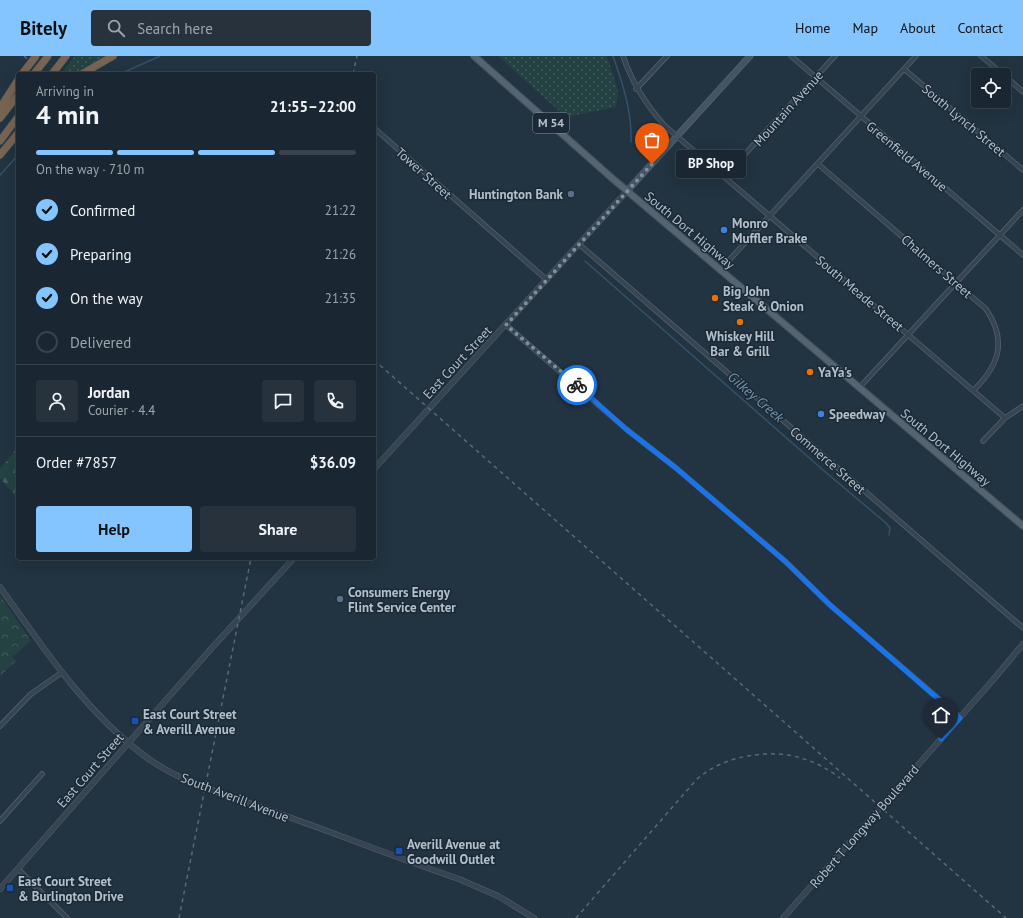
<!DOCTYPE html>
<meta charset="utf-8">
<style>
body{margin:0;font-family:"PT Sans",sans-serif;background:#27323d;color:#f1f3f6;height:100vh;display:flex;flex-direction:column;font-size:15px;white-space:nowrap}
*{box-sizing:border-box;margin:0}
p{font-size:13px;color:#9fa5ab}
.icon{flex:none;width:22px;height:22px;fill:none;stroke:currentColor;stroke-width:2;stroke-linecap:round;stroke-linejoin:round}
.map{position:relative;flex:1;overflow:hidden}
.drawer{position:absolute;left:16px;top:16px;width:360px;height:488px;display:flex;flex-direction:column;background:#1a2631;border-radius:4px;box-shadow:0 4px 16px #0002,0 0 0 1px #38434d}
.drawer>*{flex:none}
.buttons{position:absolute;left:971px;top:12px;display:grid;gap:8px}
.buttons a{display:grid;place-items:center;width:40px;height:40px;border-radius:4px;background:#1a2631;box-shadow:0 4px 16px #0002,0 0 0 1px #38434d;font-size:20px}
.pin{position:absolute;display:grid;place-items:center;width:34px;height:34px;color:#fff;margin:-41px -17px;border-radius:50% 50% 50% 0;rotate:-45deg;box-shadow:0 0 4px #0007}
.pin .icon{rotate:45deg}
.courier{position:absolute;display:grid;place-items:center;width:40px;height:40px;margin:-20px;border:3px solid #1a73e8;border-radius:50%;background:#fff;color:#222;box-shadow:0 1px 5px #0007}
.bubble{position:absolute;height:28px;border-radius:4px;background:#1a2631;box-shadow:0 4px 16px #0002,0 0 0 1px #38434d;font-size:13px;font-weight:800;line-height:28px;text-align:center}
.headline em{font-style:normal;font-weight:800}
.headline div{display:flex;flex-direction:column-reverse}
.headline{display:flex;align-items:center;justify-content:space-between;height:68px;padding:0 20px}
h1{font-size:26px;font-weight:800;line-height:30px}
.bar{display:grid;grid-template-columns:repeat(4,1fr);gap:6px 4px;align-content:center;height:48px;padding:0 20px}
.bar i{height:5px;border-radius:3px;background:#38434d}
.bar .on{background:#84c4ff}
.bar p{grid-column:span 4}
.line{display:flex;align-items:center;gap:10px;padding:0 20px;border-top:1px solid #38434d}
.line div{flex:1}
.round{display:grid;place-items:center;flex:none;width:42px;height:42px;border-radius:4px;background:#27323d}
ol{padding:0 20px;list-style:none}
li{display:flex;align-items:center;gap:12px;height:44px}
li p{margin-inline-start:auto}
li .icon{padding:4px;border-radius:50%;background:#84c4ff;color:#111;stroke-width:4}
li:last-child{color:#9fa5ab}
li i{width:22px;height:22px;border:2px solid #38434d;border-radius:50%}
.primary-button{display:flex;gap:8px;margin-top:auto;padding:8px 20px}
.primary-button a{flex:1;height:46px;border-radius:4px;background:#84c4ff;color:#111;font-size:16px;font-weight:800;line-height:46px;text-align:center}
.primary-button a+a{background:#27323d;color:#f1f3f6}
header{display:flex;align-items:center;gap:24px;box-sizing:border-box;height:56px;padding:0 20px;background:#84c4ff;color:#111}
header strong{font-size:19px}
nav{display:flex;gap:22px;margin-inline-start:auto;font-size:14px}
.search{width:280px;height:36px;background:#27323d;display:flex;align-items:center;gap:10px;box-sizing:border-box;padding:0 14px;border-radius:4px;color:#9fa5ab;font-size:15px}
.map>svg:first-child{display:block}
</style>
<header>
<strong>Bitely</strong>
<div class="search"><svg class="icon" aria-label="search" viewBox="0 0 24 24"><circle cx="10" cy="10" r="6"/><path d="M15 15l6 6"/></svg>Search here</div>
<nav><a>Home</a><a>Map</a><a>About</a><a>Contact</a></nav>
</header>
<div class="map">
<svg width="1023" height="862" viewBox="0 0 1023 862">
<defs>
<pattern id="grass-dots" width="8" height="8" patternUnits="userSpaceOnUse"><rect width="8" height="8" fill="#244242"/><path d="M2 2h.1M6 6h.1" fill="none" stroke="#415c5c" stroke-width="1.8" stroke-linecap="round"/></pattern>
<pattern id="forest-firs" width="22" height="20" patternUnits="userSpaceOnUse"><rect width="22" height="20" fill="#244242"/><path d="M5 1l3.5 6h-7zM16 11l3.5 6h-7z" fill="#415c5c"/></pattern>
<pattern id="park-crowns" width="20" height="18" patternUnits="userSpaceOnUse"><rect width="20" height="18" fill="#244242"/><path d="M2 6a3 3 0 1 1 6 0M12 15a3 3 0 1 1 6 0" fill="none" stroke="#415c5c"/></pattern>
</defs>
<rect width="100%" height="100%" fill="#223341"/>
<!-- grass -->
<path fill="url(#grass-dots)" d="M75 0H105L76 18H68L64 14Z
M498 0H607L618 35 616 51 566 61Z"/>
<!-- forest -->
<path fill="url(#forest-firs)" d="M18 391V443L0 422V413Z"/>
<!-- park -->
<path fill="url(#park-crowns)" d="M0 539 31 585 12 601 16 605 0 620Z"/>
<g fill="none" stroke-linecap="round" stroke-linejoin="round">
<!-- stream -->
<path stroke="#34526a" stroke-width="1.5" d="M613 0C623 29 632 55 631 86
M120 18 160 0
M0 119 18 99
M585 205 823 414 886 467 890 472 889 479"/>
<defs>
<path id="minor" d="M623 0C632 27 646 49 665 70L1005 362
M791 0 1023 199
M981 0 1004 19
M904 13 1023 114
M1004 19 1023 36
M636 33 667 0
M374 72 547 224
M818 108 986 253C1007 284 1000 308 974 334
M724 121 835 0
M580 189 1023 572
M721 213 916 0
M506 269 626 373 676 412 786 506 830 549 960 661
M859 332 1023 154
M983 385 1005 362 1023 350
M0 670 31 638 61 617
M0 765 42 718
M18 813 67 862"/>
<path id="tertiary" d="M374 413 627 135
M0 531C43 591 83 653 142 698 179 727 226 738 269 754 332 776 395 801 459 823L498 840 534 862
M0 833 210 594 294 502
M783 862 993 624 1023 588"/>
<path id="secondary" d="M627 135 750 0"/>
<path id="primary" d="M474 0 613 123 1023 470"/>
<path id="motorway" d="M52 18 66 0
M82 18 113 0
M0 52 18 24
M0 62 18 39
M0 85 18 61
M0 99 18 77"/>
</defs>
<!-- minor casing -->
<use href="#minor" stroke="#54636f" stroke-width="5.5"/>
<!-- tertiary casing -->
<use href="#tertiary" stroke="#54636f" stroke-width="6"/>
<!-- secondary casing -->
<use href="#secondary" stroke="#54636f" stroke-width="7"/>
<!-- primary casing -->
<use href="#primary" stroke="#404e5a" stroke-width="8"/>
<!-- motorway casing -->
<use href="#motorway" stroke="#41505c" stroke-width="8"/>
<!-- minor -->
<use href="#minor" stroke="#364551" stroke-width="4"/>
<!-- tertiary -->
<use href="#tertiary" stroke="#364551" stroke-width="5"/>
<!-- secondary -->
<use href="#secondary" stroke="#445464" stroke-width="5.5"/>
<!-- primary -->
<use href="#primary" stroke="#546471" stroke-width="6"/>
<!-- motorway -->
<use href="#motorway" stroke="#786452" stroke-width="7"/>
<!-- rail -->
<path stroke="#586a78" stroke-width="1.5" stroke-dasharray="4 4" stroke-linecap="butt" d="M24 0 44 18
M353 18 357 0
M374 304 1006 862
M179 862 251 502
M576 862 696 724C723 699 773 691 807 704 819 708 829 714 840 722"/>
<defs>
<path id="motorway-bridge" d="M22 18 36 0
M34 18 48 0"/>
</defs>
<!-- motorway-bridge casing -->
<use href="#motorway-bridge" stroke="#41505c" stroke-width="8" stroke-linecap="butt"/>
<!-- motorway-bridge -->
<use href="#motorway-bridge" stroke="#786452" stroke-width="7"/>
</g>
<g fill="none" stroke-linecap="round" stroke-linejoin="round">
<!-- done -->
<path stroke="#808f9b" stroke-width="4" stroke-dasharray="0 7.2" d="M577 329 506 269 652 108"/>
<!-- route -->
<path stroke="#1a73e8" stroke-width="5" d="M577 329 626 373 676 412 786 506 830 549 960 662 941 683"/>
</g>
<!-- markers -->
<g fill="#5c6f8a" stroke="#1b2a36" stroke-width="1.5">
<circle cx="571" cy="138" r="4"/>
<circle cx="340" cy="543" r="4"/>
</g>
<g fill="#3f7fe0" stroke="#1b2a36" stroke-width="1.5">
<circle cx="724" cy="174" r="4"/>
<circle cx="821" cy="358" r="4"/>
</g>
<g fill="#e8710a" stroke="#1b2a36" stroke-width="1.5">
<circle cx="715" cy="242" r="4"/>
<circle cx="740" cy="266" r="4"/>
<circle cx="810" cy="316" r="4"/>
</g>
<g fill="#1a4fb4" stroke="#1b2a36" stroke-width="1.5">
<rect x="131" y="661" width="8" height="8" rx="2"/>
<rect x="395" y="791" width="8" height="8" rx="2"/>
<rect x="6" y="828" width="8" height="8" rx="2"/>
</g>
<g text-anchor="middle" stroke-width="3" stroke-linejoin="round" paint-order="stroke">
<!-- shield labels -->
<rect fill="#1b2a36" stroke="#85939f" stroke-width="1" x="533" y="57" width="36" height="20" rx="3"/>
<g font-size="12" font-weight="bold" fill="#b3c0cc">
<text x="551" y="71">M 54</text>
</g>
<!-- street labels -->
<g font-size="13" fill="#b3c0cc" stroke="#1b2a36">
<text transform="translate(788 52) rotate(-48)" y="5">Mountain Avenue</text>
<text transform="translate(964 64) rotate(40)" y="5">South Lynch Street</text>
<text transform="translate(907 100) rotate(40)" y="5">Greenfield Avenue</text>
<text transform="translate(424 117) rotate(42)" y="5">Tower Street</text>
<text transform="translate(690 174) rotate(40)" y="5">South Dort Highway</text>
<text transform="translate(937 210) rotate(41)" y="5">Chalmers Street</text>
<text transform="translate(860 237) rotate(40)" y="5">South Meade Street</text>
<text transform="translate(457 306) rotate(-47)" y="5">East Court Street</text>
<text transform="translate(946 391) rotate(40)" y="5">South Dort Highway</text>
<text transform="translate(828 404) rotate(41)" y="5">Commerce Street</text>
<text transform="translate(90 714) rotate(-49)" y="5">East Court Street</text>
<text transform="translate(235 741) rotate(21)" y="5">South Averill Avenue</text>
<text transform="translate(864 770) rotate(-49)" y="5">Robert T Longway Boulevard</text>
</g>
<!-- poi labels -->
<g font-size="13" font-weight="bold" fill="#b3c0cc" stroke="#1b2a36" text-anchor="start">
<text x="563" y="143" text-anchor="end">Huntington Bank</text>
<text x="732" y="172">Monro<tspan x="732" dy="15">Muffler Brake</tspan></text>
<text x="723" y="240">Big John<tspan x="723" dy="15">Steak &amp; Onion</tspan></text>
<text x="740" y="285" text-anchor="middle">Whiskey Hill<tspan x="740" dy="15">Bar &amp; Grill</tspan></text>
<text x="818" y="321">YaYa's</text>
<text x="829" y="363">Speedway</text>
<text x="348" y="541">Consumers Energy<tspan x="348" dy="15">Flint Service Center</tspan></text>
<text x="143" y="663">East Court Street<tspan x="143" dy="15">&amp; Averill Avenue</tspan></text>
<text x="407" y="793">Averill Avenue at<tspan x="407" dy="15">Goodwill Outlet</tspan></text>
<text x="18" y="830">East Court Street<tspan x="18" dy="15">&amp; Burlington Drive</tspan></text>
</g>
<!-- water labels -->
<g font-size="14" font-style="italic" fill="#7095b2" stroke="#1b2a36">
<text transform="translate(756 341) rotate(41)" y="5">Gilkey Creek</text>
</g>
</g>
</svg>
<div class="buttons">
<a><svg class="icon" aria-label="locate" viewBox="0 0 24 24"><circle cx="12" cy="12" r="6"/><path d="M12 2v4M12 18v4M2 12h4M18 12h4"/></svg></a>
</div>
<div class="pin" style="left:652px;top:108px;background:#ea580c"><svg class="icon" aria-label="bag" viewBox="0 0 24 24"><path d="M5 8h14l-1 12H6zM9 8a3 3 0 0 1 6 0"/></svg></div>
<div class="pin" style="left:941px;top:683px;background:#1f2937"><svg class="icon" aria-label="home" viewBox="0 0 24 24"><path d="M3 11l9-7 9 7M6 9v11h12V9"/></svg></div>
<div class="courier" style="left:577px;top:329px"><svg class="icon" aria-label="bike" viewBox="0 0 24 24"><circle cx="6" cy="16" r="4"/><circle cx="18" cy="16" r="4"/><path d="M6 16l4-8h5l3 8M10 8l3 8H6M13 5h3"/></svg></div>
<div class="bubble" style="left:676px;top:94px;width:70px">BP Shop</div>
<section class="drawer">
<div class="headline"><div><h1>4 min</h1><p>Arriving in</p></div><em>21:55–22:00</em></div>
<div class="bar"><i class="on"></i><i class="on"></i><i class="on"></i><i></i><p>On the way · 710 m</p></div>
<ol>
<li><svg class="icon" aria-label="check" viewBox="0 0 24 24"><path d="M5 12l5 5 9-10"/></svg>Confirmed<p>21:22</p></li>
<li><svg class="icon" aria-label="check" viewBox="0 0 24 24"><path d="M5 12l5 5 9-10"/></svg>Preparing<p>21:26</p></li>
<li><svg class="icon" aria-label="check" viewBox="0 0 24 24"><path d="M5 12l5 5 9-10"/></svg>On the way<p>21:35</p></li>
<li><i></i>Delivered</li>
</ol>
<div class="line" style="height:72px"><a class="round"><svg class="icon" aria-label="person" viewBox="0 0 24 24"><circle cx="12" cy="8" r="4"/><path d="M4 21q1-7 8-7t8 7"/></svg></a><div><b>Jordan</b><p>Courier · 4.4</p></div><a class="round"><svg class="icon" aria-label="chat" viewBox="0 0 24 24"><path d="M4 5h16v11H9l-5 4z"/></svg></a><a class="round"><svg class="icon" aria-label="phone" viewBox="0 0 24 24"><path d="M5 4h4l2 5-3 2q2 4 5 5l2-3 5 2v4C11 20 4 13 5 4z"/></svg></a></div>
<div class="line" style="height:52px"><div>Order #7857</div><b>$36.09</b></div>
<div class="primary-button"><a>Help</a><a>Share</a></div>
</section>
</div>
